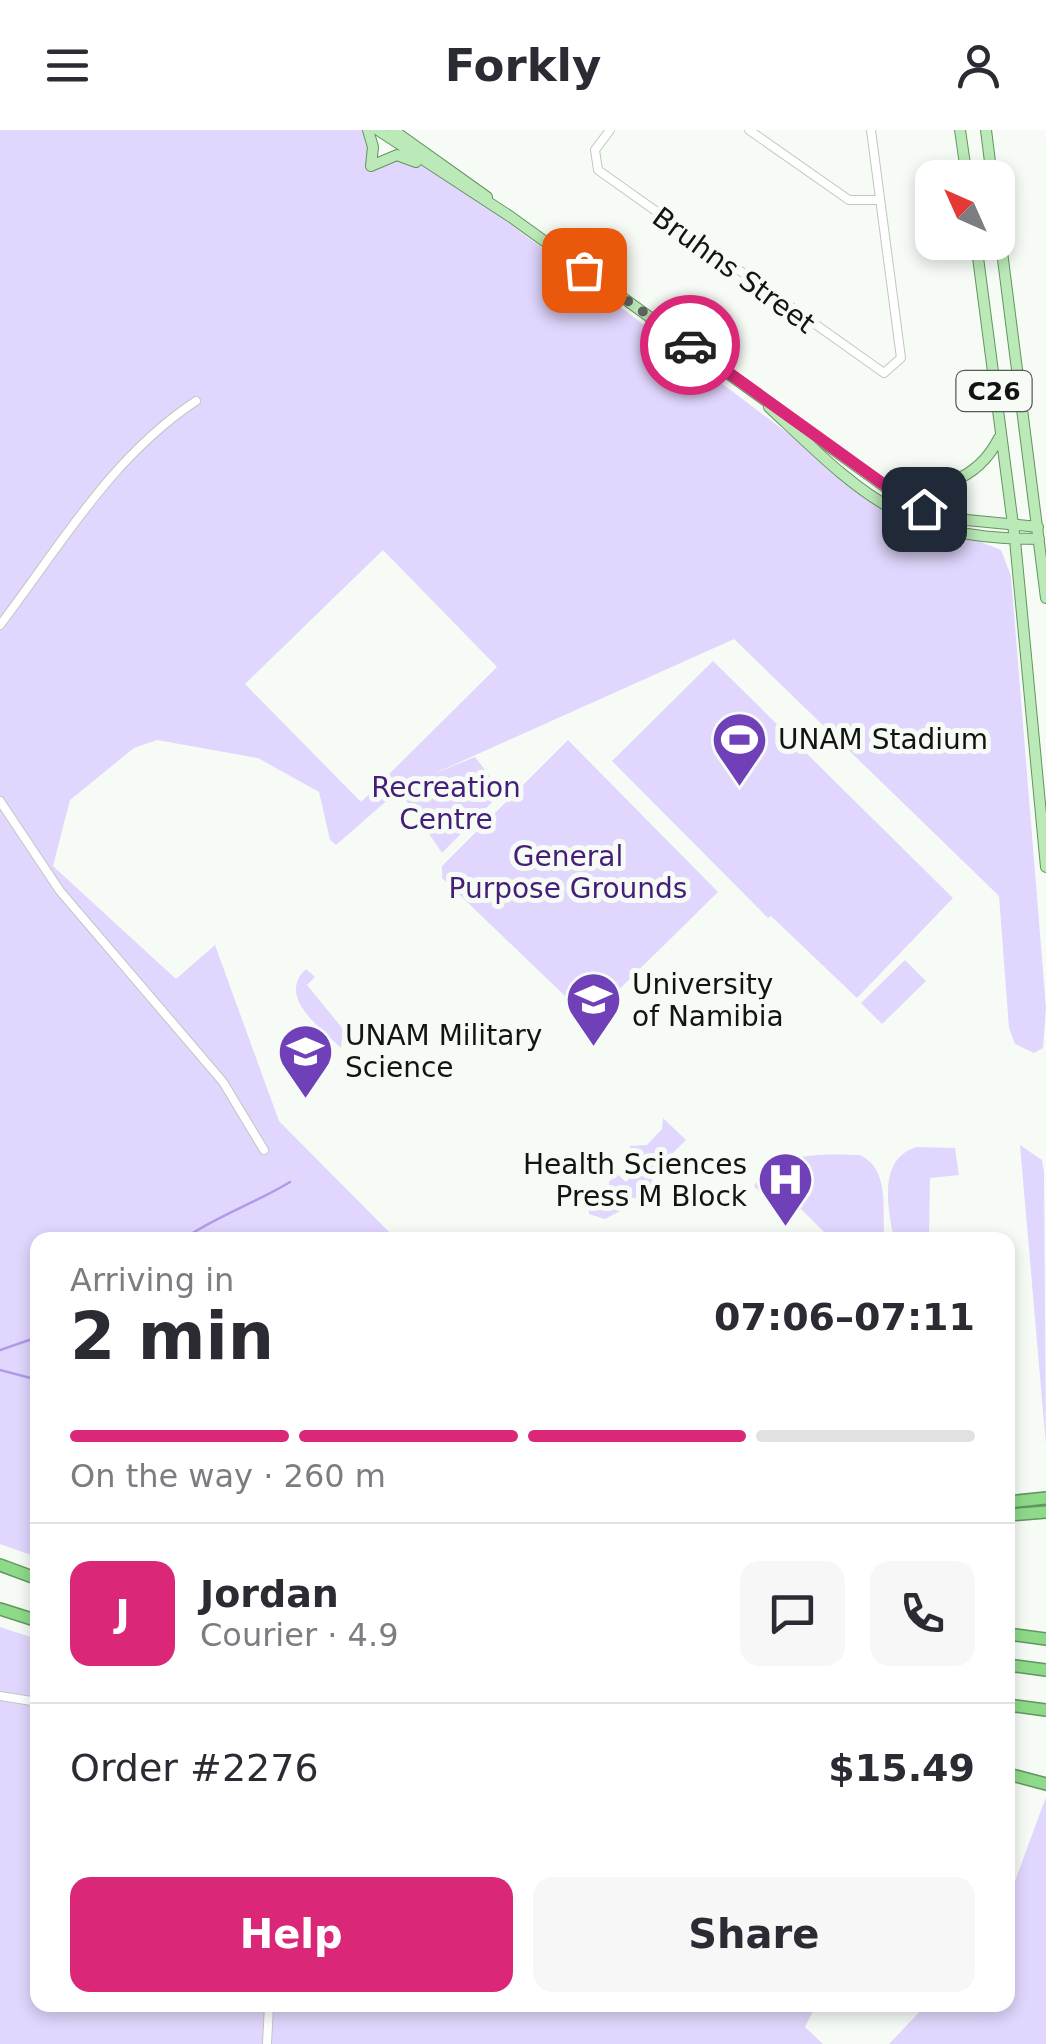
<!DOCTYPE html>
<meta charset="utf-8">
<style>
body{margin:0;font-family:"DejaVu Sans",sans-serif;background:#f7f7f7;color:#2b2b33;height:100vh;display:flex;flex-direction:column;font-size:38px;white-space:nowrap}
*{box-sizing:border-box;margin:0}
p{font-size:32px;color:#7c7c81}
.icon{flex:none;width:55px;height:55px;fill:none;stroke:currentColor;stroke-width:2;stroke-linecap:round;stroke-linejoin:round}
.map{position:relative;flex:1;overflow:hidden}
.panel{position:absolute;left:30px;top:1102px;width:985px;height:780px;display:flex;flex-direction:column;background:#fff;border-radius:20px;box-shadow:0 5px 15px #0003}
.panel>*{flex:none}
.needle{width:65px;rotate:315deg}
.tools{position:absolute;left:915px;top:30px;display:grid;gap:20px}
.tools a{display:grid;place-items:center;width:100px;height:100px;border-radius:20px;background:#fff;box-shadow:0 5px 15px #0003;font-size:50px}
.pin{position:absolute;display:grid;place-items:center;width:85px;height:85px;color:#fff;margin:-42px;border-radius:20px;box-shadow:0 5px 15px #0006}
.courier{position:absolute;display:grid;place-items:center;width:100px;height:100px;margin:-50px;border:8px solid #db2777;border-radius:50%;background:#fff;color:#222;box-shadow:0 2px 12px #0007}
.summary em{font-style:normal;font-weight:700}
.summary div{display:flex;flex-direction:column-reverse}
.summary{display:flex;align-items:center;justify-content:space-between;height:170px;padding:0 40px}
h1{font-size:65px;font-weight:700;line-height:75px}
.bar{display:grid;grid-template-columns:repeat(4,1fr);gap:15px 10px;align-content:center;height:120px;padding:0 40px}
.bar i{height:12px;border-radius:8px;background:#e1e1e2}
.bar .on{background:#db2777}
.bar p{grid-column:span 4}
.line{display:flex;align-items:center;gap:25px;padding:0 40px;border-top:2px solid #e1e1e2}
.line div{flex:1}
.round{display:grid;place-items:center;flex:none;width:105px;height:105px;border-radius:20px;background:#f7f7f7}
.action{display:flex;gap:20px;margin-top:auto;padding:20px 40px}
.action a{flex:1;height:115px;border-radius:20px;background:#db2777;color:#fff;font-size:40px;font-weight:700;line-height:115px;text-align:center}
.action a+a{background:#f7f7f7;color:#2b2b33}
header{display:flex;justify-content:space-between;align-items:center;height:130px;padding:0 40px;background:#fff;font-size:45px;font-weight:700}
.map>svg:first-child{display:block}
</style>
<header><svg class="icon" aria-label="menu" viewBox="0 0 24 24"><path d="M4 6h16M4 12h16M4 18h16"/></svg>Forkly<svg class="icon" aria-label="person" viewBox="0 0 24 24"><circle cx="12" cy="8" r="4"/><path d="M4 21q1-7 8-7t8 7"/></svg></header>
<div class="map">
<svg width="1046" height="1914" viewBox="0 0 1046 1914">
<rect width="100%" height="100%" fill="#f6fcf5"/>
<!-- green -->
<path fill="#e1d6fd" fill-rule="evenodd" d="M0 0H368L371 35C407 19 434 42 465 60L878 371 1001 420 1011 446 1046 878 1043 918 1034 923 1015 914 1009 898 999 766 734 509 431 645 475 627 502 662 442 723 399 660 336 715 330 710 319 662 258 628 157 610 134 618 70 670 53 736 176 849 215 815 279 991 397 1110H38L37 1427 0 1414ZM383 420 497 537 361 672 245 554Z
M713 531 953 768 857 868 771 786 768 788 612 631Z
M568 610 718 762 589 889 442 748V736Z
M905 830 926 851 882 894 861 873Z
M306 839 315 847 307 855 343 899 341 918C321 898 276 867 306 839Z
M663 988 686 1010 652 1044 653 1070 626 1067 624 1079 605 1089 589 1084 588 1071 608 1065 609 1052 617 1044 626 1052 646 1033 629 1016 647 1015 662 999Z
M1020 1015 1042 1030 1044 1042 1046 1316Z
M917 1017 955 1018 959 1045 930 1048 929 1106 894 1110C888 1079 877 1028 917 1017Z
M860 1025C888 1038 883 1074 884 1101L877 1110H832L787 1065 761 1063 754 1056C774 1021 824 1024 860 1025Z
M0 1497 37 1509 38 1875H816L805 1897 823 1914H0Z
M1046 1667V1914H889L926 1875H1008V1770Z"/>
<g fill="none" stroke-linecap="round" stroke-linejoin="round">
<!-- stream -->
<path stroke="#b29ae9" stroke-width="2.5" d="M182 1110C216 1086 254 1074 290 1052
M0 1220 38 1207
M0 1240 38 1250"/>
<defs>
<path id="minor" d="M610 0 595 20 598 40 884 243 901 228 871 0
M749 0 849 70H880
M0 495C61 415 111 327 196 271
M0 671 60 761 223 952 264 1020
M0 1566 38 1572
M267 1914 269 1875"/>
<path id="major" d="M368 0 373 17 371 36
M378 0 511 87 899 367 967 390 1038 397
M393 0 487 67
M960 0 967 48
M986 0 992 48
M371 36 397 25 416 32
M998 90 1046 468
M976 112 1015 410 1046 737
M769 277C864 366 901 409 1039 409
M887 353C932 365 977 352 999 308"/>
<path id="highway" d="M1008 1372 1046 1368
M1008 1385 1046 1382
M0 1435 38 1449
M0 1479 38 1491
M1008 1504 1046 1509
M1008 1535 1046 1540
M1008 1575 1046 1580
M1008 1644 1046 1654"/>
</defs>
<!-- minor casing -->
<use href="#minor" stroke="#c1c7c0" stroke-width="10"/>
<!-- major casing -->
<use href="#major" stroke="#62955f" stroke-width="12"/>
<!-- highway casing -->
<use href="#highway" stroke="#62955f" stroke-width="14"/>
<!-- minor -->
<use href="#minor" stroke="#fff" stroke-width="8"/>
<!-- major -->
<use href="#major" stroke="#bbe9b8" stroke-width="10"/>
<!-- highway -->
<use href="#highway" stroke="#8dda89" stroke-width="11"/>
</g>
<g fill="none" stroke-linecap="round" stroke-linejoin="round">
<!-- done -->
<path stroke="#626561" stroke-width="10" stroke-dasharray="0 18" d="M584 140 690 215"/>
<!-- route -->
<path stroke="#db2777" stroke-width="12" d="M690 215 900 366 924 379"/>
</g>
<!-- icons -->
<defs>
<symbol id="stadium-pin" viewBox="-11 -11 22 30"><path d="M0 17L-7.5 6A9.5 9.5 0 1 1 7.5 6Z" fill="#6f40b7" stroke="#f6fcf5"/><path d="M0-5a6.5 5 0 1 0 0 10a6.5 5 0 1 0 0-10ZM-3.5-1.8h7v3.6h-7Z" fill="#fff"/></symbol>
<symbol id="university-pin" viewBox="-11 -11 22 30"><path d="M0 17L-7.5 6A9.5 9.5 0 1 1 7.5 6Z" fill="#6f40b7" stroke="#f6fcf5"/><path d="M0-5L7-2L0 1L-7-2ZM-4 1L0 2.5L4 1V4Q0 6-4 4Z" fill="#fff"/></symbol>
<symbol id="hospital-pin" viewBox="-11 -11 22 30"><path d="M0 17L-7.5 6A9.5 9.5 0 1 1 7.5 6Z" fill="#6f40b7" stroke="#f6fcf5"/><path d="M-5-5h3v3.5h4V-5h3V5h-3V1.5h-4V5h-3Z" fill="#fff"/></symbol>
</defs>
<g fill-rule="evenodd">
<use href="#stadium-pin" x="708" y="578" width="63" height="86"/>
<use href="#university-pin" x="562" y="838" width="63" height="86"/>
<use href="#university-pin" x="274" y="890" width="63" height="86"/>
<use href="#hospital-pin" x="754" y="1018" width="63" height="86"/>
</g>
<g text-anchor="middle" stroke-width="10" stroke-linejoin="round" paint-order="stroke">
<!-- shield labels -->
<rect fill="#f6fcf5" stroke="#565a56" stroke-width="2.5" x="956.5" y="241" width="75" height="40" rx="8"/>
<g font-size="25" font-weight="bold" fill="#121412">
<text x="994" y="270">C26</text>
</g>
<!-- street labels -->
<g font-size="28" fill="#121412" stroke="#f6fcf5">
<text transform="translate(734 140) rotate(36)" y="10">Bruhns Street</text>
</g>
<!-- poi labels -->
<g font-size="28" fill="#121412" stroke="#f6fcf5" text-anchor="start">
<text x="778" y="619">UNAM Stadium</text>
<text x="632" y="864">University<tspan x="632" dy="32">of Namibia</tspan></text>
<text x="345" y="915">UNAM Military<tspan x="345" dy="32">Science</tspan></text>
<text x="747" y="1044" text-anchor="end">Health Sciences<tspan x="747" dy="32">Press M Block</tspan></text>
</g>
<!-- park labels -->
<g font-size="28" fill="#441e78" stroke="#f6fcf5">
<text x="446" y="667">Recreation<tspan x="446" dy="32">Centre</tspan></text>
<text x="568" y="736">General<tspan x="568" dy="32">Purpose Grounds</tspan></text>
</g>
</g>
</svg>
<div class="tools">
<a><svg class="needle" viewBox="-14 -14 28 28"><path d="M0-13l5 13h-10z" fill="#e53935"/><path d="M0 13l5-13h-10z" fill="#7c7c81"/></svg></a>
</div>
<div class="pin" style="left:584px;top:140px;background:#ea580c"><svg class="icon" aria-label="bag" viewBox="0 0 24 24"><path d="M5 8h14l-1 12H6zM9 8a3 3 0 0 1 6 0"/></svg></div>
<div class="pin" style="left:924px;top:379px;background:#1f2937"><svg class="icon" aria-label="home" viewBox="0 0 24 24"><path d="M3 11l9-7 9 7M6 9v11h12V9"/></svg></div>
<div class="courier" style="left:690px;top:215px"><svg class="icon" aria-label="car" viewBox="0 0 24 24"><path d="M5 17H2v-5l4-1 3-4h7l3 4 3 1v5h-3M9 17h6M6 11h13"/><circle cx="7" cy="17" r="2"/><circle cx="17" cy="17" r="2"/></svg></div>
<section class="panel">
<div class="summary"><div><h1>2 min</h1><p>Arriving in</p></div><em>07:06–07:11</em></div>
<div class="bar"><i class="on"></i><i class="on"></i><i class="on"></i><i></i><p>On the way · 260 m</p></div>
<div class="line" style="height:180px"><b class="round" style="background:#db2777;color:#fff">J</b><div><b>Jordan</b><p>Courier · 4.9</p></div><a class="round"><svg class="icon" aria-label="chat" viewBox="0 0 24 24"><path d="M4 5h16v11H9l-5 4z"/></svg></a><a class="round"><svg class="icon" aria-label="phone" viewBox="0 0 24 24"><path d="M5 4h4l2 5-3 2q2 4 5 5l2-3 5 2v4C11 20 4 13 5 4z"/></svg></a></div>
<div class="line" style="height:130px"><div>Order #2276</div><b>$15.49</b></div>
<div class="action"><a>Help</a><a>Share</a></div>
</section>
</div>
